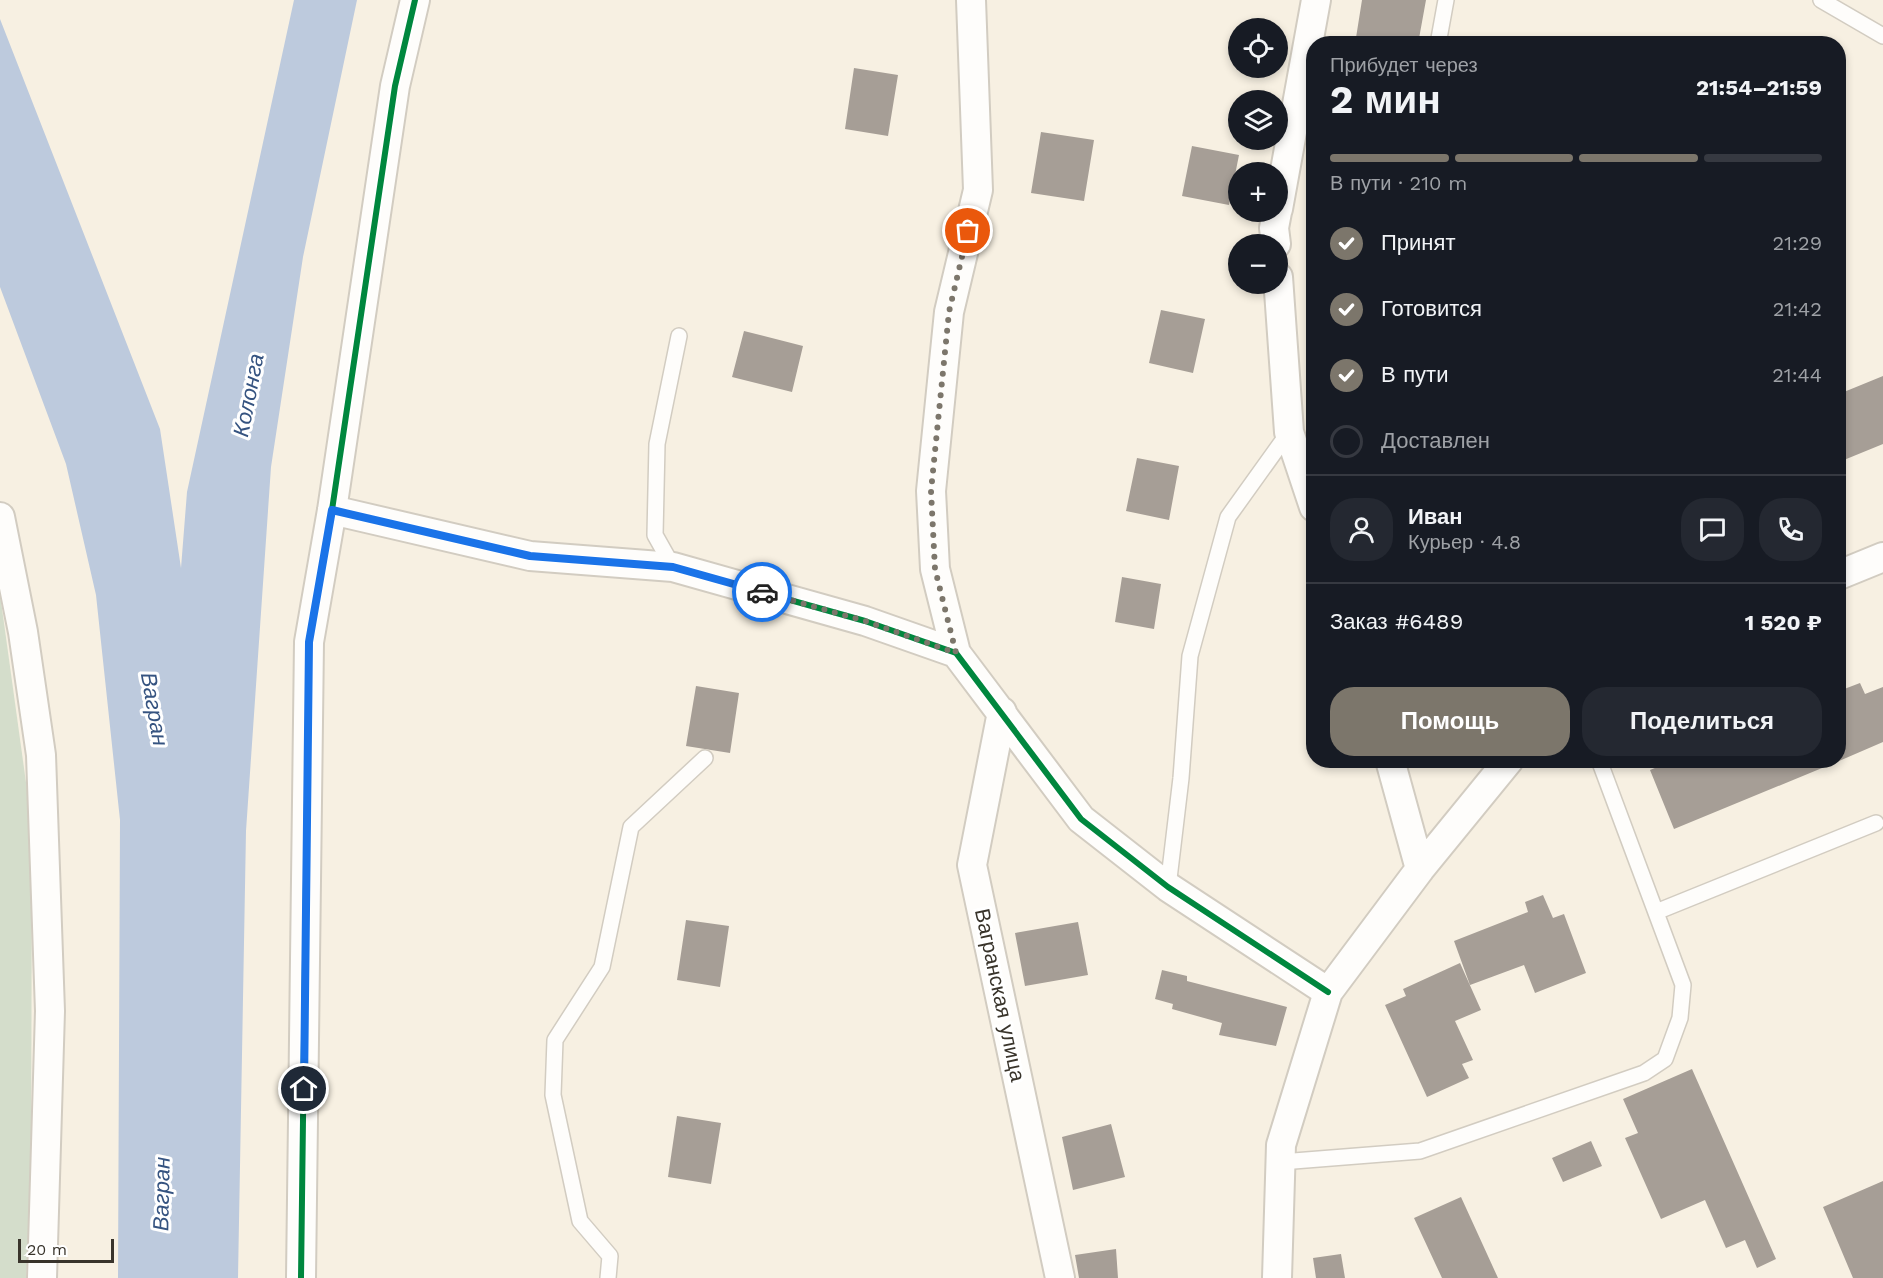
<!DOCTYPE html>
<html lang="ru">
<meta charset="utf-8">
<style>
body{margin:0;font-family:"Work Sans",sans-serif;background:#242831;color:#f1f3f6;height:100vh;display:flex;flex-direction:column;font-size:22px;white-space:nowrap}
*{box-sizing:border-box;margin:0}
p{font-size:20px;color:#9ea1a6}
.icon{flex:none;width:33px;height:33px;fill:none;stroke:currentColor;stroke-width:2;stroke-linecap:round;stroke-linejoin:round}
.map{position:relative;flex:1;overflow:hidden}
.panel{position:absolute;left:1306px;top:36px;width:540px;height:732px;display:flex;flex-direction:column;background:#171b24;border-radius:24px;box-shadow:0 3px 9px #0003}
.panel>*{flex:none}
.fabs{position:absolute;left:1228px;top:18px;display:grid;gap:12px}
.fabs a{display:grid;place-items:center;width:60px;height:60px;border-radius:50%;background:#171b24;box-shadow:0 3px 9px #0003;font-size:30px}
.scale{position:absolute;left:18px;bottom:15px;width:96px;box-sizing:border-box;padding-left:6px;border:3px solid #39342b;border-top:0;font-size:16px;line-height:21px;white-space:nowrap;color:#39342b;-webkit-text-stroke:4px #fff;paint-order:stroke}
.pin{position:absolute;display:grid;place-items:center;width:51px;height:51px;color:#fff;margin:-26px;border:3px solid #fff;border-radius:50%;box-shadow:0 2px 6px #0007}
.courier{position:absolute;display:grid;place-items:center;width:60px;height:60px;margin:-30px;border:4px solid #1a73e8;border-radius:50%;background:#fff;color:#222;box-shadow:0 2px 8px #0007}
.headline em{font-style:normal;font-weight:700}
.headline div{display:flex;flex-direction:column-reverse}
.headline{display:flex;align-items:center;justify-content:space-between;height:102px;padding:0 24px}
h1{font-size:39px;font-weight:700;line-height:45px}
.bar{display:grid;grid-template-columns:repeat(4,1fr);gap:9px 6px;align-content:center;height:72px;padding:0 24px}
.bar i{height:8px;border-radius:4px;background:#363941}
.bar .active{background:#7c766b}
.bar p{grid-column:span 4}
.line{display:flex;align-items:center;gap:15px;padding:0 24px;border-top:2px solid #363941}
.line div{flex:1}
.round{display:grid;place-items:center;flex:none;width:63px;height:63px;border-radius:24px;background:#242831}
ol{padding:0 24px;list-style:none}
li{display:flex;align-items:center;gap:18px;height:66px}
li p{margin-inline-start:auto}
li .icon{padding:6px;border-radius:50%;background:#7c766b;color:#fff;stroke-width:4}
li:last-child{color:#9ea1a6}
li i{width:33px;height:33px;border:3px solid #363941;border-radius:50%}
.cta{display:flex;gap:12px;margin-top:auto;padding:12px 24px}
.cta a{flex:1;height:69px;border-radius:24px;background:#7c766b;color:#fff;font-size:24px;font-weight:700;line-height:69px;text-align:center}
.cta a+a{background:#242831;color:#f1f3f6}
.map>svg:first-child{display:block}
</style>
<div class="map">
<svg width="1883" height="1278" viewBox="0 0 1883 1278">
<rect width="100%" height="100%" fill="#f7f0e2"/>
<!-- green -->
<path fill="#d4ddcb" d="M0 594 32 826 31 1197 26 1278H0Z"/>
<!-- water -->
<path fill="#bdcadd" d="M294 0H357L303 257 271 467 246 831 238 1278H118L120 820 96 595 66 464 0 287V19L160 429 181 568 187 492Z"/>
<!-- building -->
<path fill="#a69e96" d="M1362 0H1426L1418 44H1355Z
M854 68 898 75 888 136 845 129Z
M1041 132 1094 140 1084 201 1031 193Z
M1192 146 1239 155 1229 205 1182 196Z
M1161 310 1205 319 1193 373 1149 363Z
M744 331 803 346 792 392 732 377Z
M1883 376V444L1839 462V394Z
M1137 458 1179 466 1169 520 1126 511Z
M1122 577 1161 584 1154 629 1115 622Z
M1860 683 1865 694 1883 687V742L1839 761V691Z
M696 686 739 693 730 753 686 746Z
M1674 760H1839V761L1674 829 1650 770Z
M1543 895 1553 918 1564 914 1586 973 1535 993 1524 965 1470 985 1454 941 1528 912 1525 902Z
M686 920 729 926 720 987 677 980Z
M1078 922 1088 975 1025 986 1015 933Z
M1460 963 1481 1010 1455 1021 1473 1060 1462 1064 1469 1078 1427 1097 1385 1005 1406 996 1403 989Z
M1162 970 1187 976V981L1287 1007 1276 1046 1219 1035 1222 1023 1172 1009 1173 1004 1155 999Z
M1692 1069 1776 1259 1757 1268 1745 1240 1726 1248 1705 1200 1661 1219 1625 1138 1638 1133 1623 1099Z
M677 1116 721 1123 711 1184 668 1177Z
M1111 1124 1125 1177 1073 1190 1062 1137Z
M1591 1141 1602 1166 1563 1182 1552 1158Z
M1883 1181V1278H1853L1823 1207Z
M1461 1197 1498 1278H1442L1414 1218Z
M1116 1249 1118 1278H1079L1075 1255Z
M1341 1254 1345 1278H1316L1313 1258Z"/>
<g fill="none" stroke-linecap="round" stroke-linejoin="round">
<defs>
<path id="service" d="M1821 0 1883 36
M1438 44 1446 0
M673 567 655 535 657 444 679 336
M1168 887 1181 778 1190 656 1228 517 1289 432
M1656 912 1876 823
M1281 1162 1420 1151 1644 1073 1665 1059 1680 1018 1683 985 1599 760
M608 1278 610 1256 580 1221 553 1095 555 1040 602 967 631 827 705 758"/>
<path id="minor" d="M1278 209 1316 0
M1276 244 1274 228 1277 212
M1278 277 1289 432 1314 507
M332 510 530 556 673 567 865 621 956 653 1081 819 1168 887 1328 992
M0 517 23 632 41 755 50 1011 42 1278
M1839 575 1883 557
M956 653 935 569 931 491 949 312 978 190 971 0
M1002 712 972 865 1060 1278
M1390 760 1420 869
M301 1278 309 642 332 510 395 86 415 0
M1277 1278 1281 1145 1328 992 1420 869 1509 760"/>
</defs>
<!-- service casing -->
<use href="#service" stroke="#d2ccc1" stroke-width="18"/>
<!-- minor casing -->
<use href="#minor" stroke="#d2ccc1" stroke-width="32"/>
<!-- service -->
<use href="#service" stroke="#fefdfb" stroke-width="15"/>
<!-- minor -->
<use href="#minor" stroke="#fefdfb" stroke-width="28"/>
<defs>
<path id="cycleway" d="M332 510 530 556 673 567 865 621 956 653 1081 819 1168 887 1328 992
M301 1278 309 642 332 510 395 86 415 0"/>
</defs>
<!-- cycleway casing -->
<use href="#cycleway" stroke="#fff" stroke-width="10"/>
<!-- cycleway -->
<use href="#cycleway" stroke="#00873e" stroke-width="6"/>
</g>
<g fill="none" stroke-linecap="round" stroke-linejoin="round">
<!-- done -->
<path stroke="#7c766b" stroke-width="6" stroke-dasharray="0 10.8" d="M762 592 865 621 956 653 935 569 931 491 949 312 968 231"/>
<!-- route -->
<path stroke="#1a73e8" stroke-width="8" d="M304 1089 309 642 332 510 530 556 673 567 762 592"/>
</g>
<g text-anchor="middle" stroke-width="6" stroke-linejoin="round" paint-order="stroke">
<!-- street labels -->
<g font-size="21" fill="#39342b" stroke="#fff">
<text transform="translate(1000 995) rotate(78)" y="7">Вагранская улица</text>
</g>
<!-- water labels -->
<g font-size="22" font-style="italic" fill="#355380" stroke="#fff">
<text transform="translate(248 395) rotate(-79)" y="8">Колонга</text>
<text transform="translate(155 709) rotate(80)" y="8">Вагран</text>
<text transform="translate(161 1194) rotate(-89)" y="8">Вагран</text>
</g>
</g>
</svg>
<div class="fabs">
<a><svg class="icon" aria-label="locate" viewBox="0 0 24 24"><circle cx="12" cy="12" r="6"/><path d="M12 2v4M12 18v4M2 12h4M18 12h4"/></svg></a>
<a><svg class="icon" aria-label="layers" viewBox="0 0 24 24"><path d="M12 4l9 5-9 5-9-5zM3 14l9 5 9-5"/></svg></a>
<a>+</a>
<a>−</a>
</div>
<div class="scale">20 m</div>
<div class="pin" style="left:968px;top:231px;background:#ea580c"><svg class="icon" aria-label="bag" viewBox="0 0 24 24"><path d="M5 8h14l-1 12H6zM9 8a3 3 0 0 1 6 0"/></svg></div>
<div class="pin" style="left:304px;top:1089px;background:#1f2937"><svg class="icon" aria-label="home" viewBox="0 0 24 24"><path d="M3 11l9-7 9 7M6 9v11h12V9"/></svg></div>
<div class="courier" style="left:762px;top:592px"><svg class="icon" aria-label="car" viewBox="0 0 24 24"><path d="M5 17H2v-5l4-1 3-4h7l3 4 3 1v5h-3M9 17h6M6 11h13"/><circle cx="7" cy="17" r="2"/><circle cx="17" cy="17" r="2"/></svg></div>
<section class="panel">
<div class="headline"><div><h1>2 мин</h1><p>Прибудет через</p></div><em>21:54–21:59</em></div>
<div class="bar"><i class="active"></i><i class="active"></i><i class="active"></i><i></i><p>В пути · 210 m</p></div>
<ol>
<li><svg class="icon" aria-label="check" viewBox="0 0 24 24"><path d="M5 12l5 5 9-10"/></svg>Принят<p>21:29</p></li>
<li><svg class="icon" aria-label="check" viewBox="0 0 24 24"><path d="M5 12l5 5 9-10"/></svg>Готовится<p>21:42</p></li>
<li><svg class="icon" aria-label="check" viewBox="0 0 24 24"><path d="M5 12l5 5 9-10"/></svg>В пути<p>21:44</p></li>
<li><i></i>Доставлен</li>
</ol>
<div class="line" style="height:108px"><a class="round"><svg class="icon" aria-label="person" viewBox="0 0 24 24"><circle cx="12" cy="8" r="4"/><path d="M4 21q1-7 8-7t8 7"/></svg></a><div><b>Иван</b><p>Курьер · 4.8</p></div><a class="round"><svg class="icon" aria-label="chat" viewBox="0 0 24 24"><path d="M4 5h16v11H9l-5 4z"/></svg></a><a class="round"><svg class="icon" aria-label="phone" viewBox="0 0 24 24"><path d="M5 4h4l2 5-3 2q2 4 5 5l2-3 5 2v4C11 20 4 13 5 4z"/></svg></a></div>
<div class="line" style="height:78px"><div>Заказ #6489</div><b>1 520 ₽</b></div>
<div class="cta"><a>Помощь</a><a>Поделиться</a></div>
</section>
</div>
